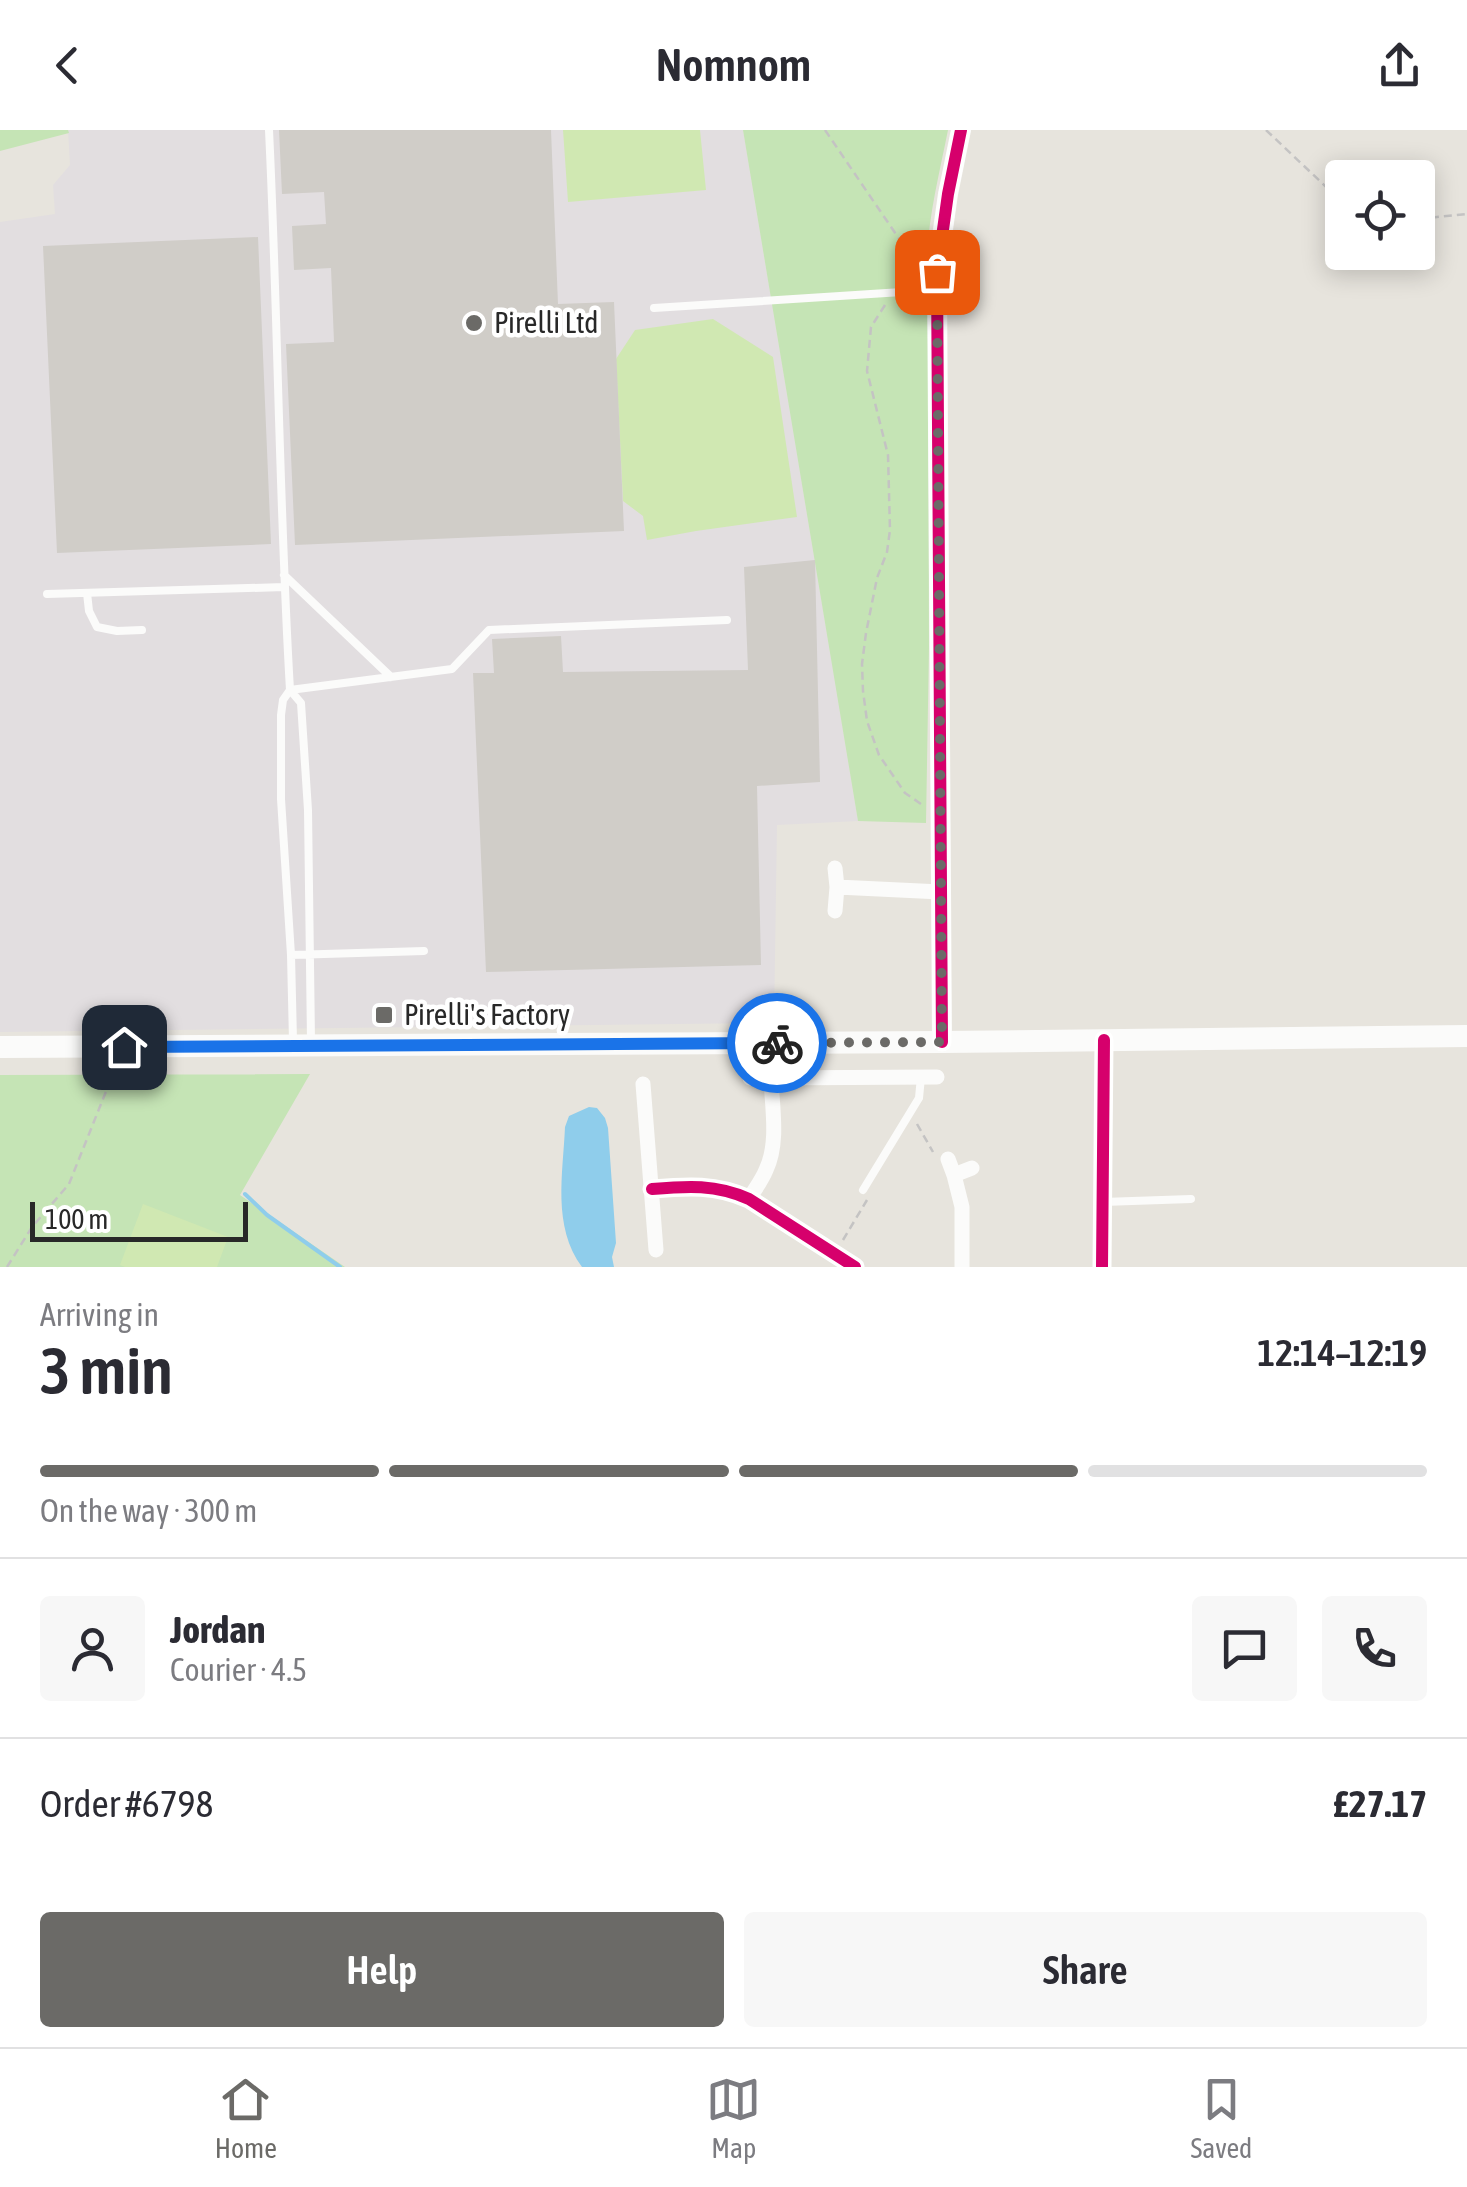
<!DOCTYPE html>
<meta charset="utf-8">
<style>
body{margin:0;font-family:"Asap Condensed",sans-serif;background:#f7f7f7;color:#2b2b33;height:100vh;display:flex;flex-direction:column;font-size:38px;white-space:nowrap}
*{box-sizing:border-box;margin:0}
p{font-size:32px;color:#7c7c81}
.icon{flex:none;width:55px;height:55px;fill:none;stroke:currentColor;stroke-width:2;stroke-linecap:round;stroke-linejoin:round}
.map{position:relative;height:1137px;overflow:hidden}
.panel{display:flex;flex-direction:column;background:#fff;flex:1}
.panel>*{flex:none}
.tools{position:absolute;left:1325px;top:30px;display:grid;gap:20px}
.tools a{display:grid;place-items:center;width:110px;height:110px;border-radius:10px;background:#fff;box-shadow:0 5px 25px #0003;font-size:50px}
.scale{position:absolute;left:30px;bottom:25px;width:218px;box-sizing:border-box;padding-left:10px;border:5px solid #282828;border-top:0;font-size:28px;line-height:35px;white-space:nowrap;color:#282828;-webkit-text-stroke:8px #fff;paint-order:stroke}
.pin{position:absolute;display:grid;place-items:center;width:85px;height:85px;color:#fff;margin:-42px;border-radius:20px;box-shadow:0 5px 15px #0006}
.courier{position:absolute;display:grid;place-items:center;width:100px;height:100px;margin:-50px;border:8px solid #1a73e8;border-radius:50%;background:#fff;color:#222;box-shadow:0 2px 12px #0007}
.headline em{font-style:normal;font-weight:600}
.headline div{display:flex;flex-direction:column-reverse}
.headline{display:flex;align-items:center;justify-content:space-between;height:170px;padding:0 40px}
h1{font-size:65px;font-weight:600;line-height:75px}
.bar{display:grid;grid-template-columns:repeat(4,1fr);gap:15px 10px;align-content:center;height:120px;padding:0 40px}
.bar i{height:12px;border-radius:8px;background:#e1e1e2}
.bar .active{background:#6b6a67}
.bar p{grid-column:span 4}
.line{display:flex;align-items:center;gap:25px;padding:0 40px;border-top:2px solid #e1e1e2}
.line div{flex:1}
.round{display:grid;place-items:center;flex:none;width:105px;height:105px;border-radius:10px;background:#f7f7f7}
.cta{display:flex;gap:20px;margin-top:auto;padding:20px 40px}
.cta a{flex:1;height:115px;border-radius:10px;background:#6b6a67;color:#fff;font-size:40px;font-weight:600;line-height:115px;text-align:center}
.cta a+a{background:#f7f7f7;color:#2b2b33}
header{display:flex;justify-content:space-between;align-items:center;height:130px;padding:0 40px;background:#fff;font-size:45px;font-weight:600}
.tabs{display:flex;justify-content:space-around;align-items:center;height:140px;border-top:2px solid #e1e1e2;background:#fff;font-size:28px;color:#7c7c81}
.tabs a{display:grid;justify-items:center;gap:5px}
.tabs .active{color:#6b6a67}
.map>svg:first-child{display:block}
</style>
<header><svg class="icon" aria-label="back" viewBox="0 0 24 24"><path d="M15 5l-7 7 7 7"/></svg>Nomnom<svg class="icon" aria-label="share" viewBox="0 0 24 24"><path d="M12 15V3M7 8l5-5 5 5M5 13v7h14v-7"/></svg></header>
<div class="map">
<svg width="1467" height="1137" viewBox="0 0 1467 1137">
<rect width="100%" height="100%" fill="#e7e4dd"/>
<!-- industrial -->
<path fill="#e2dee0" d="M68 0H743L858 691 777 695 774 893 0 902V92L55 84 53 55 70 35Z"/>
<!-- green -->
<path fill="#c5e4b5" d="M0 0H68L69 3 0 21Z
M743 0H948C936 60 922 110 928 172L929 516 926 693 858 691Z
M310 944 240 1065 345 1137H0V945Z"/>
<!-- pitch -->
<path fill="#d0e8b2" d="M563 0H700L706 60 568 72Z
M713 189 773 227 797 387 696 401 647 410 643 386 623 371 616 229 635 200Z
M143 1074 228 1107 217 1137H125L120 1135Z"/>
<!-- water -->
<path fill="#8fcdeb" d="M589 977 597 978 605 988 608 998 616 1113 612 1127 614 1137H582C552 1096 563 1044 565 997L569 986Z"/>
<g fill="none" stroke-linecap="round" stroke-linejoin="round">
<!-- stream -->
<path stroke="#8fcdeb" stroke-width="4" d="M245 1064 267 1085 340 1137"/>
</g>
<!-- building -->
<path fill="#d0cdc8" d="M279 0H551L558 174 614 172 624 401 295 415 286 214 334 212 331 138 294 140 292 96 326 94 324 62 282 64Z
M258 107 271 414 57 423 43 116Z
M815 430 820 652 757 656 761 835 486 842 473 543H494L492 509 561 506 563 542 748 540 744 437Z"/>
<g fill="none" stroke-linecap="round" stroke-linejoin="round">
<!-- path -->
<path stroke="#c4c3c3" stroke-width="2.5" stroke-dasharray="8 5" stroke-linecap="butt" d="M825 0 904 116 906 141 900 152
M1266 0 1342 72
M1418 89 1467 84
M885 175 871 197 867 241 888 325 890 400 887 422 877 448 866 503 862 534 863 561 867 591 879 625 905 663 924 676
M917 994 933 1022
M843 1110 867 1070
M7 1137 32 1097 69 1054 117 934"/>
<!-- service -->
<path stroke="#fbfbfa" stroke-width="8" d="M269 0C278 187 279 374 290 560L283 570 281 585V669L291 825 293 911
M654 178 933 160
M284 445 391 547
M87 463 89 481 97 497 117 501 142 500
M47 464 284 457
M290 560 452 539 489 500 727 490
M290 560 301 573 308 680 311 911
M291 825 424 821
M863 1060 919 968 921 947
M1103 1072 1191 1069"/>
<!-- minor -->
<path stroke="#fbfbfa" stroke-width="15" d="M837 757 941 762
M835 781 837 757 835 738
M750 948 937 947
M643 954 656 1120
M948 1029 954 1045 972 1038
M954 1045 962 1077V1137
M652 1059C687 1056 716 1054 749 1069L855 1137
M749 1069C755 1059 762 1050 766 1040 779 1013 772 977 771 948
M1102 1137 1104 910"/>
<!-- tertiary -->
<path stroke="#fbfbfa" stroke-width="20" d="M942 912 937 142 948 64 961 0"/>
<!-- secondary -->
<path stroke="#fbfbfa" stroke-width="22" d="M0 917 942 912 1467 906"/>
<defs>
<path id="cycleway" d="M942 912 937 142 948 64 961 0
M652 1059C687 1056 716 1054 749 1069L855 1137
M1102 1137 1104 910"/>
</defs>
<!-- cycleway casing -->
<use href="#cycleway" stroke="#fff" stroke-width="19"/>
<!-- cycleway -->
<use href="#cycleway" stroke="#d6006c" stroke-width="12"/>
</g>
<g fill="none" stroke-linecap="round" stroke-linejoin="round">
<!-- done -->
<path stroke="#6b6a67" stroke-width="10" stroke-dasharray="0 18" d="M777 913 942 912 937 142"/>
<!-- route -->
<path stroke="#1a73e8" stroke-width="12" d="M124 917 777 913"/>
</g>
<!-- markers -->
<g fill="#6b6a67" stroke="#fff" stroke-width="4">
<circle cx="474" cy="193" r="10"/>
<rect x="374" y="875" width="20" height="20" rx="5"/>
</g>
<g text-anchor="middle" stroke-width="9" stroke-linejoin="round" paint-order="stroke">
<!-- poi labels -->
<g font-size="30" fill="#282828" stroke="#fff" text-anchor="start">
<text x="494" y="203">Pirelli Ltd</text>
<text x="404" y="895">Pirelli's Factory</text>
</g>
</g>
</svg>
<div class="tools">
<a><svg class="icon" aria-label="locate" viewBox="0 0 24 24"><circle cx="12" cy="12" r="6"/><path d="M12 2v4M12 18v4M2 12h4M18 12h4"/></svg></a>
</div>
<div class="scale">100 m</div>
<div class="pin" style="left:937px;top:142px;background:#ea580c"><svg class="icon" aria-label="bag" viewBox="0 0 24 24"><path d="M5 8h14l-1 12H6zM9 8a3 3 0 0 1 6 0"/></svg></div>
<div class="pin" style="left:124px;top:917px;background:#1f2937"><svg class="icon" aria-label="home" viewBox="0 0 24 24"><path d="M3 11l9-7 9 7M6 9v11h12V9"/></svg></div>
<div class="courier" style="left:777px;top:913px"><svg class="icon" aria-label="bike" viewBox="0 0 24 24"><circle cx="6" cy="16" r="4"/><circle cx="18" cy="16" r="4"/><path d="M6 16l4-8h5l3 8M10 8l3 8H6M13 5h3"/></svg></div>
</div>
<section class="panel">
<div class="headline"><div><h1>3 min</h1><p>Arriving in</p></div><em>12:14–12:19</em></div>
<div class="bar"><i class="active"></i><i class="active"></i><i class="active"></i><i></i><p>On the way · 300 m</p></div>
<div class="line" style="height:180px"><a class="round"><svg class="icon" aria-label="person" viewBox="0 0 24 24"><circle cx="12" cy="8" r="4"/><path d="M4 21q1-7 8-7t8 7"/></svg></a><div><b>Jordan</b><p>Courier · 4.5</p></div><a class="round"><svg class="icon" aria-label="chat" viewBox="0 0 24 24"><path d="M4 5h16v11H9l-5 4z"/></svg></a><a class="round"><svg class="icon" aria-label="phone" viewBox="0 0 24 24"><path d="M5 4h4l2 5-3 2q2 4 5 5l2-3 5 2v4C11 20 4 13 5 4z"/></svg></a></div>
<div class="line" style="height:130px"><div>Order #6798</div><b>£27.17</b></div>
<div class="cta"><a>Help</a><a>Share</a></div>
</section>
<nav class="tabs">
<a class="active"><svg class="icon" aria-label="home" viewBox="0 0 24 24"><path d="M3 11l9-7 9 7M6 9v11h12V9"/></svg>Home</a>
<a><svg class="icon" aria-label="map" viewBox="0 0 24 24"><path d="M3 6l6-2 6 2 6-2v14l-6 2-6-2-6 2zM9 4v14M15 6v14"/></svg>Map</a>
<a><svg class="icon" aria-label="saved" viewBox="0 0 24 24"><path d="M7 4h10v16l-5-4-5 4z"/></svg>Saved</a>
</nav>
